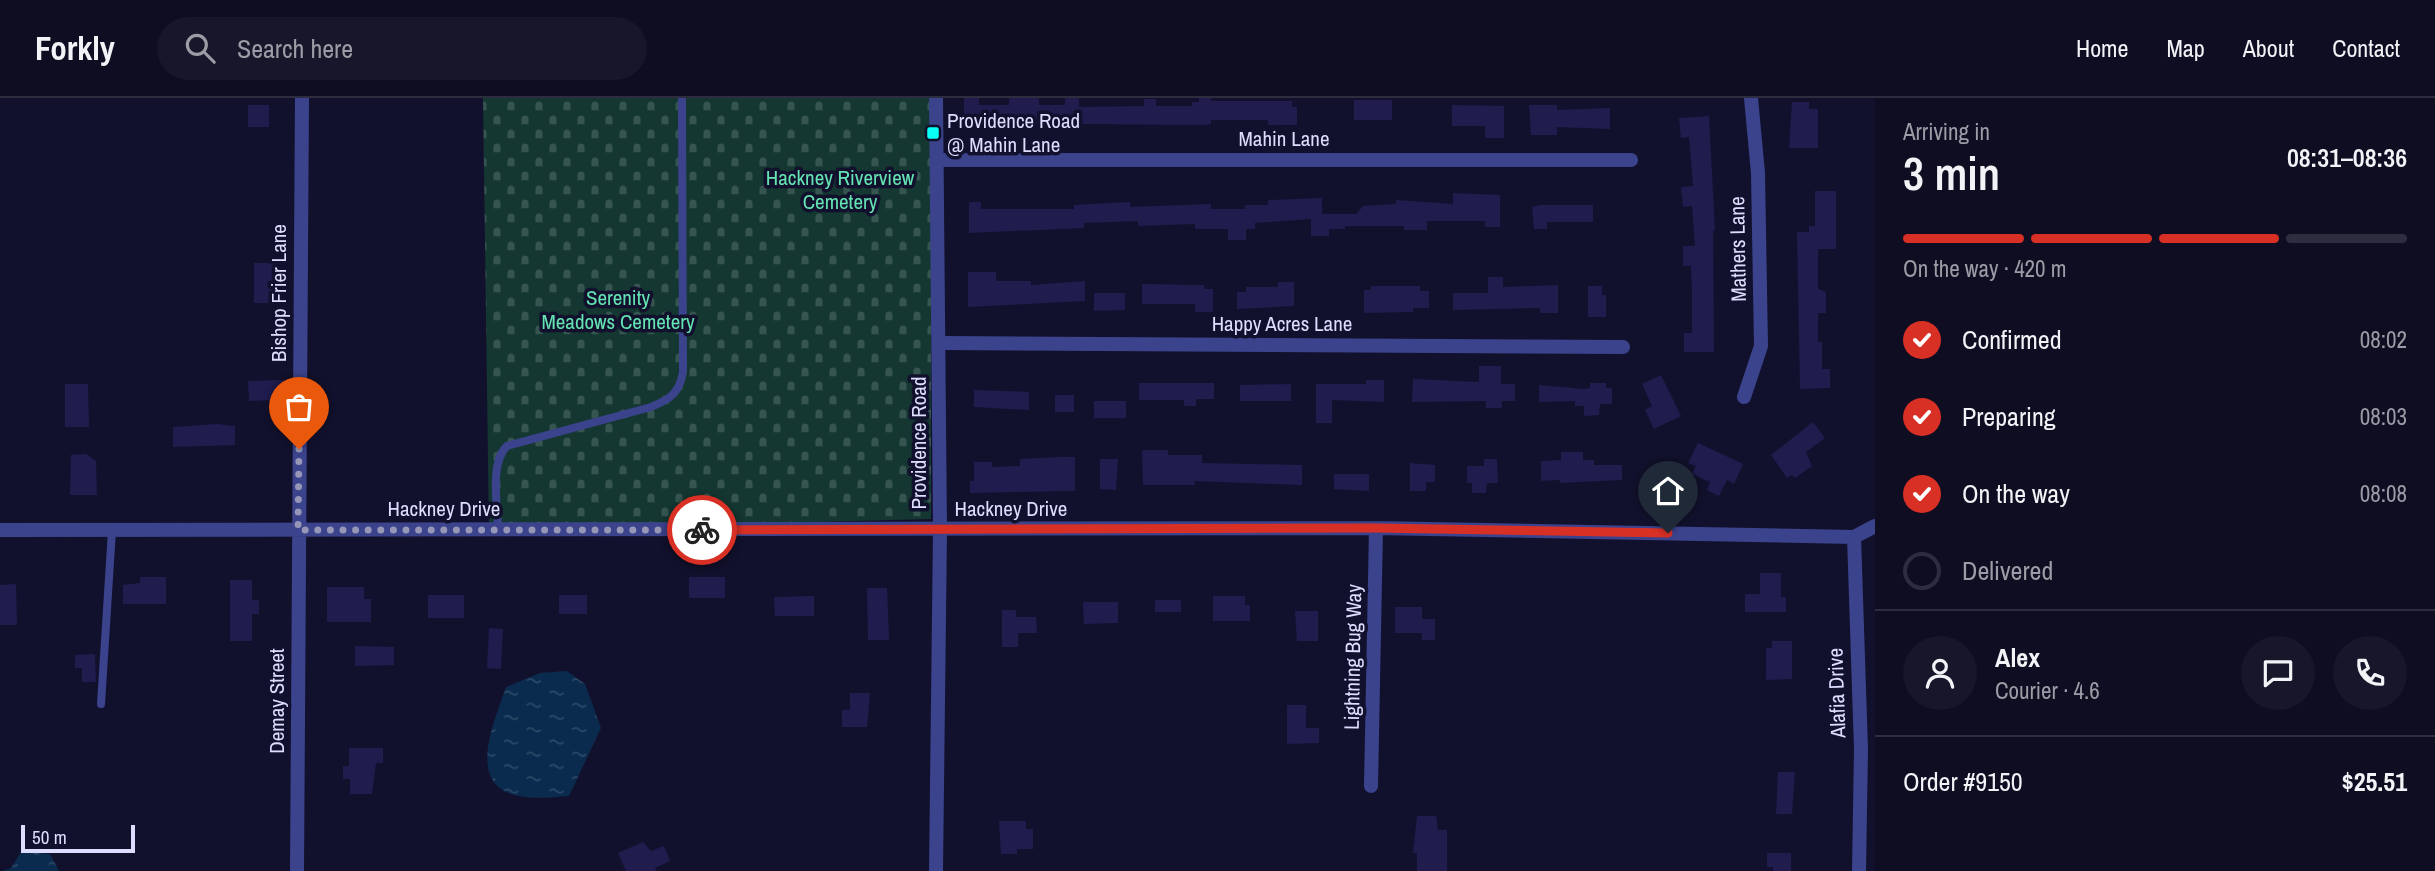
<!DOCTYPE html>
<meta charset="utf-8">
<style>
body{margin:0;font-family:"Archivo Narrow",sans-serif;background:#17162a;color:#f1f3f6;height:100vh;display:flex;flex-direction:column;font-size:26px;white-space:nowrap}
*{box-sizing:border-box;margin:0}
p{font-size:23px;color:#9b9ca5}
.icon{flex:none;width:38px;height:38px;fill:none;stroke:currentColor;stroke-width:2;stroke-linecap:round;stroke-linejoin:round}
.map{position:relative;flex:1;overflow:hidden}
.sheet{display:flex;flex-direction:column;background:#0e0d22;width:560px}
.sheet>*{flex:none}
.scale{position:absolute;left:21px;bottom:18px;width:114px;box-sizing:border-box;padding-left:7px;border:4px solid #dddeff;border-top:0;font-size:19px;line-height:24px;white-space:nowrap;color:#dddeff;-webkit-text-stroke:5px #12112d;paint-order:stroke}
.pin{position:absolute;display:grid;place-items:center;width:60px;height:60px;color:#fff;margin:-72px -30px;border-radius:50% 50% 50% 0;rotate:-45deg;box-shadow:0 0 7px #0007}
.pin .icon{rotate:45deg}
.courier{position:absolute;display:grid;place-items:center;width:70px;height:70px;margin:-35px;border:5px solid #d93025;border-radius:50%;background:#fff;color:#222;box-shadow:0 2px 9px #0007}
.summary em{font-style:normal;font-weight:600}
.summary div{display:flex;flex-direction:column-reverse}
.summary{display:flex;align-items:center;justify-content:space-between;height:119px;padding:0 28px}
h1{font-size:46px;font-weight:600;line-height:52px}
.bar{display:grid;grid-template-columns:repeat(4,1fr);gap:10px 7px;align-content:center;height:84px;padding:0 28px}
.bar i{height:9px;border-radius:5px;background:#2e2d40}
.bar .selected{background:#d93025}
.bar p{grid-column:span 4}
.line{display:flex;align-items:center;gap:18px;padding:0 28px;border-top:2px solid #2e2d40}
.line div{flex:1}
.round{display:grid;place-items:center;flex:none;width:74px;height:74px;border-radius:37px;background:#17162a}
ol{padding:0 28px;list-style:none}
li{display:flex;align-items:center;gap:21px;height:77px}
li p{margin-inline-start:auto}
li .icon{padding:7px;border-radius:50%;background:#d93025;color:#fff;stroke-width:4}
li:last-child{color:#9b9ca5}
li i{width:38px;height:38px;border:4px solid #2e2d40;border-radius:50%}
header{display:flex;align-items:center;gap:42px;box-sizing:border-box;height:98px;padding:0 35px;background:#0e0d22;border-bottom:2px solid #2e2d40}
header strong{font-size:33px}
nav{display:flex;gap:38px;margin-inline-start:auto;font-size:24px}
.search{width:490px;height:63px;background:#17162a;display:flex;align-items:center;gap:18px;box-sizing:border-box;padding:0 24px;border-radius:38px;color:#9b9ca5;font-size:26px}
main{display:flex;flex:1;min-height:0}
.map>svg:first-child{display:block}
</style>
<header>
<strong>Forkly</strong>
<div class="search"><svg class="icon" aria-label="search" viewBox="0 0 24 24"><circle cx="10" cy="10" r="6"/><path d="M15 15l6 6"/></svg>Search here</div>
<nav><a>Home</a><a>Map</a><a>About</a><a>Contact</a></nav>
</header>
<main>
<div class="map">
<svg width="1875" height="773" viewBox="0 0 1875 773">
<defs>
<pattern id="cemetery-stones" width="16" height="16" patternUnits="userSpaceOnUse" patternTransform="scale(1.75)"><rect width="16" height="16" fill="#143731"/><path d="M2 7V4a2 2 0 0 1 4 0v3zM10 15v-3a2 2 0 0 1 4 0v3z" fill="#365450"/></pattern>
<pattern id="water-ripples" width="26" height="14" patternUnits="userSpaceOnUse" patternTransform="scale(1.75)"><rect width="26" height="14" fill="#0a2b4d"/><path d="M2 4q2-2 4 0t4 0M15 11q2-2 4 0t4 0" fill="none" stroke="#2d4968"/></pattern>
</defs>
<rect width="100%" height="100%" fill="#12112d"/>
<!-- cemetery -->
<path fill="url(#cemetery-stones)" d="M483 0H931V421L489 432Z"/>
<!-- water -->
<path fill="url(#water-ripples)" d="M567 573 585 586 601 630 569 698C555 699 540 701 526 699 462 693 494 625 506 589L540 575Z
M21 754 50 756 59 773H3L11 770Z"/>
<!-- building -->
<path fill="#201c4e" d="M964 0H979V7H1009V0H1039V7H1065V0H1079V9L1144 8V1H1156V8H1192V4H1199V0H1211V3H1292V9H1297V27H1268V22H1211V26L1204 27 964 25Z
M1354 2H1392V22H1354Z
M1792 4H1809V11H1818V50H1789Z
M248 7H269V29H248Z
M1452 7 1504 8V40H1485V28H1452Z
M1529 7H1557V12L1610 10V31L1557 29V37H1531Z
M1709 18 1715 132 1713 133 1714 254H1684V235H1692V194L1691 168H1683V148H1695L1692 108 1683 109 1681 89 1693 88 1689 39 1681 40 1679 20Z
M1815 93H1836V151H1818V191L1826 194V215H1818V244H1822V271H1830V290L1800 291 1797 134H1809V128H1815Z
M1453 95 1500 97V129H1485V123H1427V132H1404V128H1345V131H1329V138H1311V121L1255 125V131H1246V142H1228V131H1195V126L1138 128V123L1084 125V130L969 135V104H981V111H1074V107L1130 104V109L1211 106V111H1245V107H1268V102L1322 100V116H1356L1363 108 1396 106V102L1453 106Z
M1540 107H1593V124H1547V131H1534L1532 109Z
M254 165H276V205H254Z
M968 174H996V183H1031V187L1085 183V203L968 209Z
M1488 179H1503V189L1558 187V215H1540V210L1453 212V195H1488Z
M1278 184H1294V208L1237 211V194H1246V189H1278Z
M1142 186 1204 187V191H1213V214H1195V206H1142Z
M1371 188H1420V193H1429V210H1413V214L1364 215V192H1371Z
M1588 188H1602V197H1606V219H1588Z
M1094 195H1125V212L1094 213Z
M1479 268H1501V286H1515V303H1502V310H1486V303L1412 304 1413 281 1479 284Z
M1661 277 1681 318 1654 331 1645 312 1652 308 1642 286Z
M284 282 285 302 249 303 248 283Z
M1366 282H1384V304L1332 302V325H1316V286H1366Z
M1139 285H1214V301H1196V308H1184V302H1139Z
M1590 285H1606V290H1612V306H1600L1599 317 1584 318V308H1575V303L1539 304V287L1584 291 1590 290Z
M65 286H88L89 329H65Z
M1291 286V303H1240V287Z
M974 292 1029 294V312L974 309Z
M1055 297H1074V314H1055Z
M1094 303H1126V320H1094Z
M1813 324 1825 340 1806 354 1812 368 1795 380 1792 377 1787 380 1771 357Z
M217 326 235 328V347L173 349V329Z
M1698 345 1743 366 1734 386 1727 382 1719 398 1707 392 1710 384 1692 376 1696 368 1688 365Z
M1142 352H1168V357H1202V365L1302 367V387L1194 383 1195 387H1143Z
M1561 354H1583V362H1594V367H1622V382L1560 385V382L1541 383V363L1561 362Z
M86 356 96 363 97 397H70L71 357Z
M1058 359H1075V393L970 395V383H974V364H992V369L1020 368V361Z
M1100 361H1118L1116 392 1100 391Z
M1484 361H1497L1498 385H1487L1486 395H1472V385H1467V368H1484Z
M1410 365 1435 367V384H1426V393H1410Z
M1334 376H1369V393L1334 391Z
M1760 475H1781V499H1786V514H1745V496H1760Z
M140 479H166V506H123V487L140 485Z
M689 479H725V500H689Z
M230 482H252V502H259V516H252V543H230Z
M16 486 17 527H0V487Z
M327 489H364V501H371V524H327Z
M867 490H887L889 542H868Z
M428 497H464V520H428Z
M559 497H587V516H559Z
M814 498V518H775L774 499Z
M1213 498H1245V507H1250V523H1213Z
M1155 502H1181V514H1155Z
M1083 504H1118V525L1084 526Z
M1395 509H1422V521H1435V542H1422V535H1395Z
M1002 512H1016V519H1036L1037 535H1018V549H1002Z
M1295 513H1318V543H1297Z
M489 530 503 531 501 571 487 570Z
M1772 543H1792V581L1766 582V550H1772Z
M355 548 394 549V567L355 568Z
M95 556 96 584H82V570H75V557Z
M850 595H870L867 629H842V612H850Z
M1287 607H1306V630H1319V645L1287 646Z
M349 650H383V665H376L372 696H350V681H343V668H349Z
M1778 674H1795L1792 716H1776Z
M1417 718H1436L1438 732H1447V773H1417V755H1413Z
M999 723H1026V731H1033V751H1017V756H1001Z
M643 744 651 753 664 748 670 763 655 770 656 773H626L618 755Z
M1767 755H1791V773H1773V769H1767Z"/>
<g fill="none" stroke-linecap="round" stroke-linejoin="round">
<!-- service -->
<path stroke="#3b438d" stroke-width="8" d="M498 432C498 409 489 365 507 348L651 309C670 301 679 296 683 274L682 0
M101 606 112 432"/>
<!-- minor -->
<path stroke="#3b438d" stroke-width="14" d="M937 62H1631
M940 245 1623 249
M1744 299 1761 248 1758 75 1751 0
M0 432 1376 430 1854 439 1875 428
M1854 439 1861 651 1859 773
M1371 688 1376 430
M297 773 302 0"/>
<!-- tertiary -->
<path stroke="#3b438d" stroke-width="14" d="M936 773 940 432 936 0"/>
</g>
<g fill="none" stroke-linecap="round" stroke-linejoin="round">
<!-- done -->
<path stroke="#9696b6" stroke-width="7" stroke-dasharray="0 12.6" d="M299 351 298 432H702"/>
<!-- route -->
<path stroke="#d93025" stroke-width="9" d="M702 432 1376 430 1668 435"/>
</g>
<!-- markers -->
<rect fill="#09fff6" stroke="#12112d" stroke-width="2.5" x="926" y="28" width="14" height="14" rx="3.5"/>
<g text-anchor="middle" stroke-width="7" stroke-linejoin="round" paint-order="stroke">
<!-- poi labels -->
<g font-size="21" fill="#dddeff" stroke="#12112d" text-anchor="start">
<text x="947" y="30">Providence Road<tspan x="947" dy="24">@ Mahin Lane</tspan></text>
</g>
<!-- street labels -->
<g font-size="21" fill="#dddeff" stroke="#12112d">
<text x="1284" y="48">Mahin Lane</text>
<text transform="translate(1738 151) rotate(-91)" y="7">Mathers Lane</text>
<text transform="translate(279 195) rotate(-90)" y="7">Bishop Frier Lane</text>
<text x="1282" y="233">Happy Acres Lane</text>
<text transform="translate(919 345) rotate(-90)" y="7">Providence Road</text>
<text x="444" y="418">Hackney Drive</text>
<text x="1011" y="418">Hackney Drive</text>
<text transform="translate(1353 559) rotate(-89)" y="7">Lightning Bug Way</text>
<text transform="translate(1837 595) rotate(-92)" y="7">Alafia Drive</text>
<text transform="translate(277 603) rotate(-90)" y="7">Demay Street</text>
</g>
<!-- park labels -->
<g font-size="21" fill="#64e4b2" stroke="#12112d">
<text x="840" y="87">Hackney Riverview<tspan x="840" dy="24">Cemetery</tspan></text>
<text x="618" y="207">Serenity<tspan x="618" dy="24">Meadows Cemetery</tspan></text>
</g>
</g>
</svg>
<div class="scale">50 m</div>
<div class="pin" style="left:299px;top:351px;background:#ea580c"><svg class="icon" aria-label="bag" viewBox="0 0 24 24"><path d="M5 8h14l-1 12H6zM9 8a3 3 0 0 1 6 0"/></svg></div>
<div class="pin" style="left:1668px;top:435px;background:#1f2937"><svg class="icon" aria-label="home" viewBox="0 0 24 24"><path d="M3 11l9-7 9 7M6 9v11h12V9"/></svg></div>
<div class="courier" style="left:702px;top:432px"><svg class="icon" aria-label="bike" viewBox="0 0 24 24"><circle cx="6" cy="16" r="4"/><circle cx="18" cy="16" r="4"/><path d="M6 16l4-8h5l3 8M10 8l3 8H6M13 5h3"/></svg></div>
</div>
<section class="sheet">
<div class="summary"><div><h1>3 min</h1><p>Arriving in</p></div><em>08:31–08:36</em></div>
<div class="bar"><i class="selected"></i><i class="selected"></i><i class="selected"></i><i></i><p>On the way · 420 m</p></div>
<ol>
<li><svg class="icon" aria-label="check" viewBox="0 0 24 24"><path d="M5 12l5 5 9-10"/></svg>Confirmed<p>08:02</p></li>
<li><svg class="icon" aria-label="check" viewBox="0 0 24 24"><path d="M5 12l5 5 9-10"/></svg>Preparing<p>08:03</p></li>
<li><svg class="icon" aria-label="check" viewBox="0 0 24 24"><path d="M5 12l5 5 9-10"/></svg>On the way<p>08:08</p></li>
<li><i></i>Delivered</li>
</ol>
<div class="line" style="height:126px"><a class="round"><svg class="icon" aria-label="person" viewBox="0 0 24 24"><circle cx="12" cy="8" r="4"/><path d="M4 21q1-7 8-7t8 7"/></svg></a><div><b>Alex</b><p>Courier · 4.6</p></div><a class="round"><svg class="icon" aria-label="chat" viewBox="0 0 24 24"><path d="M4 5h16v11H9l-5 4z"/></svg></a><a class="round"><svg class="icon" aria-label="phone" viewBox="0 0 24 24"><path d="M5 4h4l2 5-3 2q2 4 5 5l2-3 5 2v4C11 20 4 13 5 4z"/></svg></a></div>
<div class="line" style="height:91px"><div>Order #9150</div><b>$25.51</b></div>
</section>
</main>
